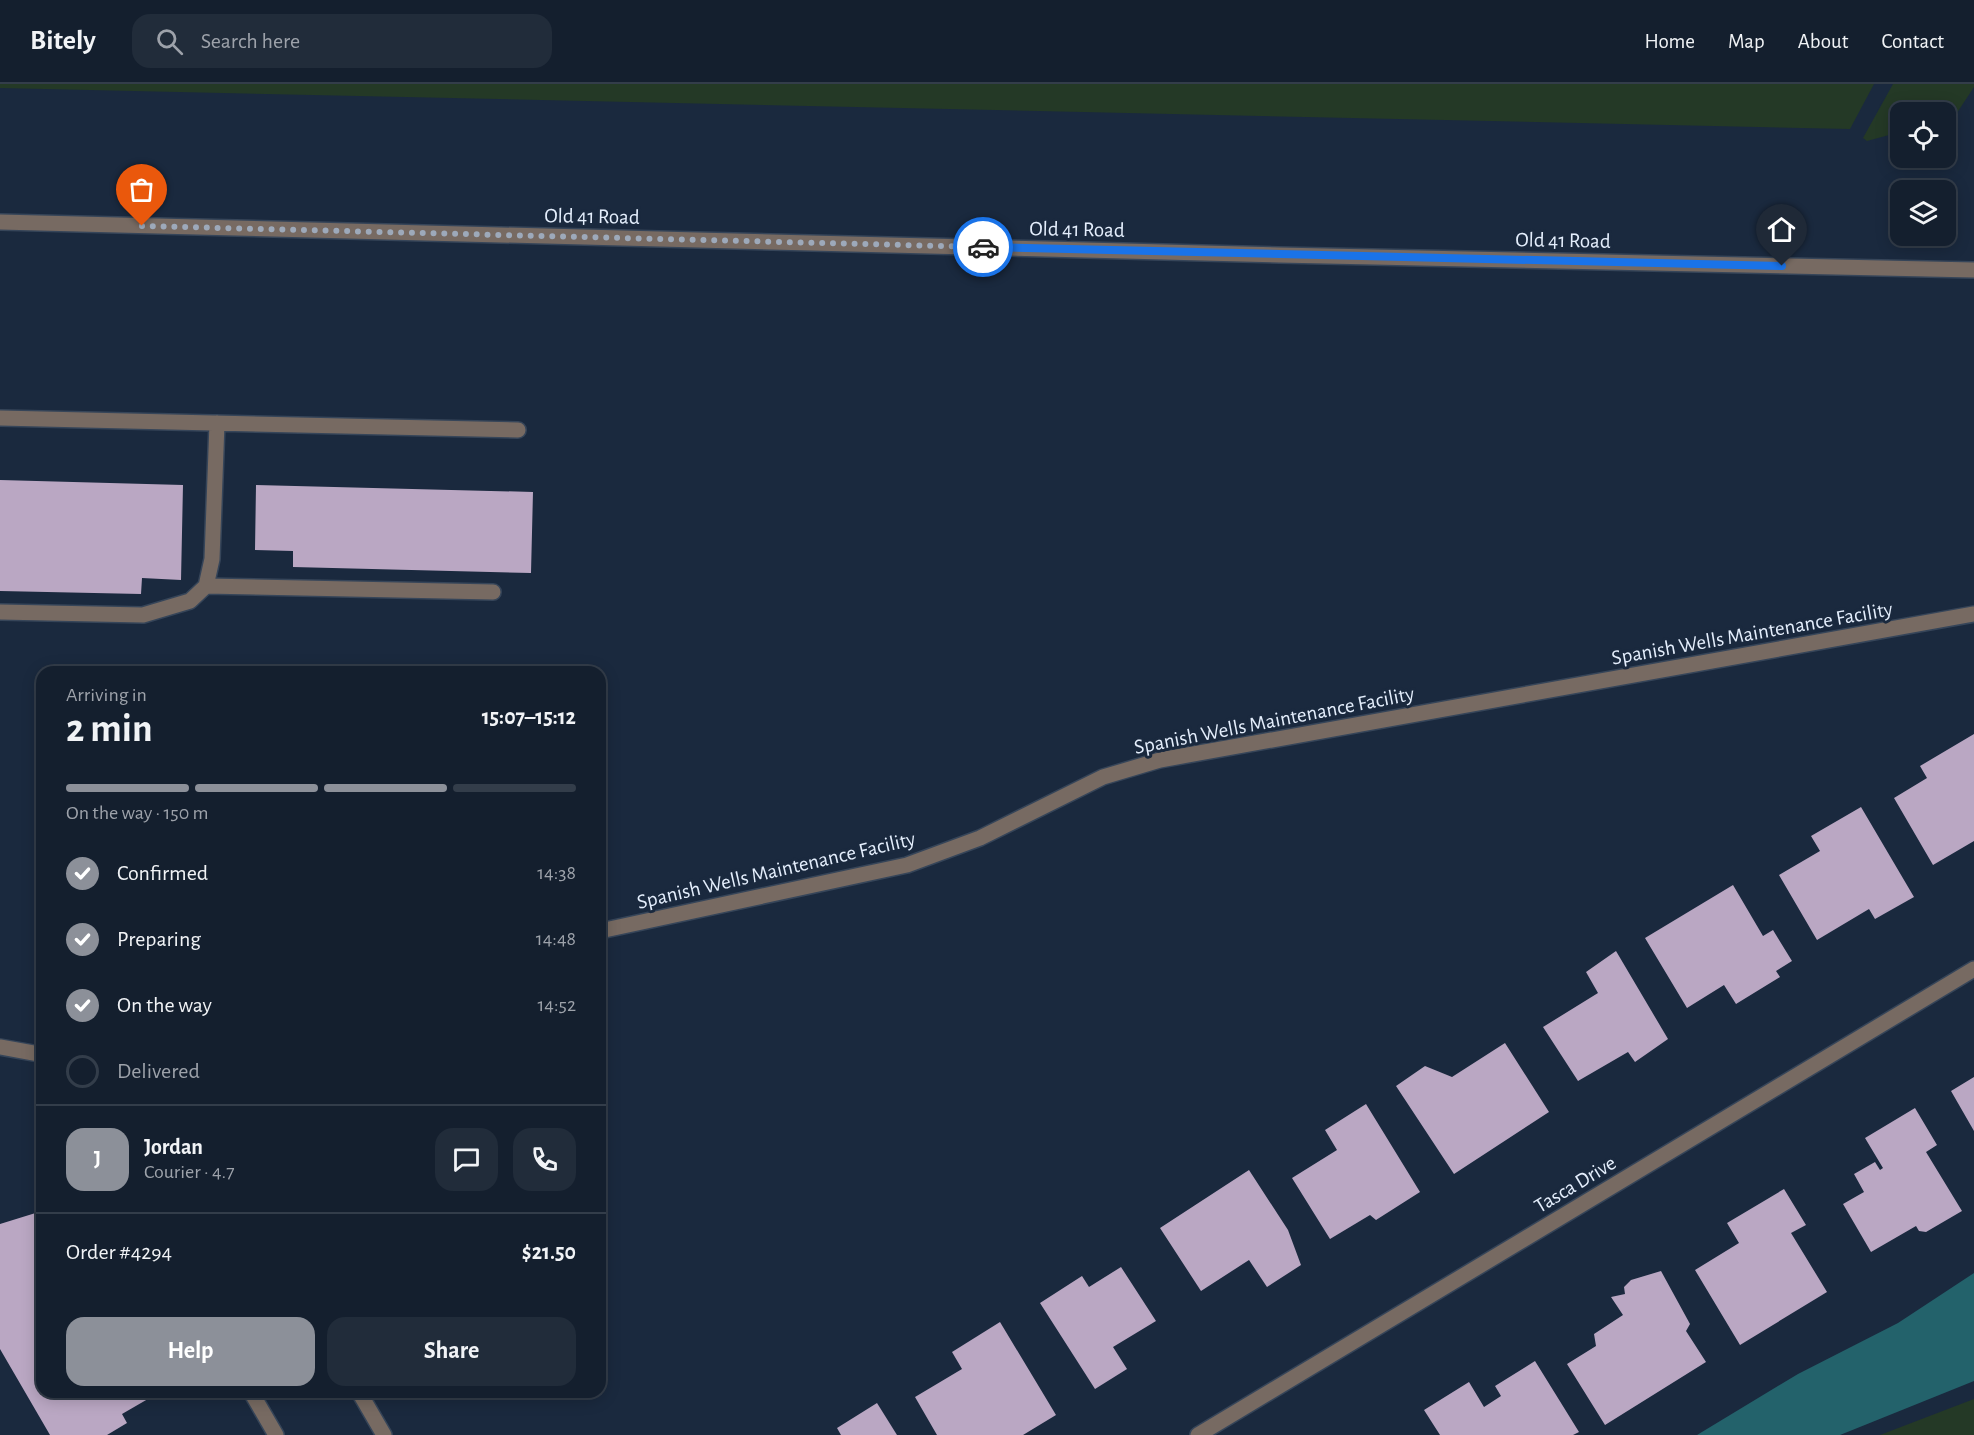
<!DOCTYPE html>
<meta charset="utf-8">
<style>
body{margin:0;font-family:"Alegreya Sans",sans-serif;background:#212c3a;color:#f1f3f6;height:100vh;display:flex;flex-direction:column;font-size:22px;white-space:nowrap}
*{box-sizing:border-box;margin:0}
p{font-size:20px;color:#9da2aa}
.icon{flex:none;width:33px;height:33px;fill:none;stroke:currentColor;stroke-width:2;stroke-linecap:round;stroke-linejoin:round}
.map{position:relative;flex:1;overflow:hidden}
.details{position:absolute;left:36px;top:582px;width:570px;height:732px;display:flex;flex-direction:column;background:#141f2e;border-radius:18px;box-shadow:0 3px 15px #0003,0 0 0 2px #333d4a}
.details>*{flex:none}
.buttons{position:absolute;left:1890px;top:18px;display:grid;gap:12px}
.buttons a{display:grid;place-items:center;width:66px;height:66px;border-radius:12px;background:#141f2e;box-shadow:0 3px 15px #0003,0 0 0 2px #333d4a;font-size:30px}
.pin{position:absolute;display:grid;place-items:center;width:51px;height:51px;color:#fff;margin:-62px -26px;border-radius:50% 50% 50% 0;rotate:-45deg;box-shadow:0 0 6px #0007}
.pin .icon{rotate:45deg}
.courier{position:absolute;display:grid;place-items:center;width:60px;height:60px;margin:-30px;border:4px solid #1a73e8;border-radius:50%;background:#fff;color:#222;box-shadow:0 2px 8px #0007}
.headline em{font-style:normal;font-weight:600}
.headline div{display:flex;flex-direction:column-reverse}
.headline{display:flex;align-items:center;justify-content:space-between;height:102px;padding:0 30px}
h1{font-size:39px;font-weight:600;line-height:45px}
.bar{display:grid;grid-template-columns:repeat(4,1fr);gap:9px 6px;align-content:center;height:72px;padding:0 30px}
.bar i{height:8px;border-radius:4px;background:#333d4a}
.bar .active{background:#8c9099}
.bar p{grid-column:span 4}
.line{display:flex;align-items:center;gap:15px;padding:0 30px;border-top:2px solid #333d4a}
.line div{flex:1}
.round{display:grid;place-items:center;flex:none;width:63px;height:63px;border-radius:18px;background:#212c3a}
ol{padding:0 30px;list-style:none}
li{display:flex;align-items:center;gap:18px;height:66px}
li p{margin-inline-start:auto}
li .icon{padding:6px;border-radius:50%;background:#8c9099;color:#fff;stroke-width:4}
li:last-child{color:#9da2aa}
li i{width:33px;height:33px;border:3px solid #333d4a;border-radius:50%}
.action{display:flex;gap:12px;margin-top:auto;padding:12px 30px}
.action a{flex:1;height:69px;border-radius:18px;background:#8c9099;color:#fff;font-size:24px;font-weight:600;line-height:69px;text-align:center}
.action a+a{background:#212c3a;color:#f1f3f6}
header{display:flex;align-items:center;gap:36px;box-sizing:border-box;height:84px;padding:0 30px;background:#141f2e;border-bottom:2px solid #333d4a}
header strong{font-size:28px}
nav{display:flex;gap:33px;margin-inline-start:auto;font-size:21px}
.search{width:420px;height:54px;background:#212c3a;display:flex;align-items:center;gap:15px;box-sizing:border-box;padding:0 21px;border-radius:18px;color:#9da2aa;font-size:22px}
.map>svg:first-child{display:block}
</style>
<header>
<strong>Bitely</strong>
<div class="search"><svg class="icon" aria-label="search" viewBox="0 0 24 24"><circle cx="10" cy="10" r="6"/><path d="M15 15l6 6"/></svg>Search here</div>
<nav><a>Home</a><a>Map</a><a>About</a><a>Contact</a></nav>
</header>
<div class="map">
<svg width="1974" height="1351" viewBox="0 0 1974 1351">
<rect width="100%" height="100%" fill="#1a293e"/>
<!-- green -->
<path fill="#243926" d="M0 0H1874L1850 45 0 4Z
M1893 0H1974V3L1953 35 1946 37V28H1900V48L1867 57 1863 54Z
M1974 1315V1351H1880Z"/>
<!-- water -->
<path fill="#23626b" d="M1974 1189V1297L1840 1351H1697L1798 1290 1898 1239Z"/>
<!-- building -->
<path fill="#baa7c3" d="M0 396 183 401 181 496 142 494 141 510 0 507Z
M256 401 533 408 531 489 293 483V467L255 466Z
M1974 650V757L1933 781 1894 714 1927 694 1920 682Z
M1861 723 1914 813 1875 835 1869 825 1817 856 1779 791 1820 767 1811 752Z
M1733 801 1763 852 1773 846 1792 877 1776 887 1780 893 1736 920 1724 901 1687 924 1645 854Z
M1616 867 1668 955 1635 978 1628 968 1578 997 1543 943 1598 909 1586 888Z
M1505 959 1549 1028 1454 1090 1396 1002 1425 982 1452 993Z
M1974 993V1047L1951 1007Z
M1366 1020 1420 1108 1376 1136 1370 1131 1330 1155 1292 1094 1337 1066 1325 1046Z
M1915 1024 1937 1061 1926 1068 1962 1127 1926 1148 1919 1147 1916 1142 1871 1168 1843 1120 1864 1108 1854 1090 1875 1078 1880 1086 1883 1084 1865 1054Z
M1249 1086 1288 1146 1301 1181 1267 1203 1249 1176 1201 1207 1160 1144Z
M1784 1105 1806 1141 1791 1149 1827 1208 1740 1261 1695 1186 1739 1159 1727 1139Z
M42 1127V1308H160L122 1330 127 1339 107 1351H50L0 1265V1140Z
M1121 1183 1156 1237 1113 1263 1127 1285 1095 1305 1040 1219 1082 1192 1089 1203Z
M1661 1187 1690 1240 1686 1247 1706 1278 1605 1341 1567 1280 1596 1262 1594 1250 1623 1231 1611 1213 1625 1210 1624 1203 1631 1196Z
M1000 1238 1056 1331 1023 1351H937L915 1313 962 1285 952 1268Z
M1535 1277 1579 1348 1573 1351H1440L1424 1326 1469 1298 1484 1323 1501 1312 1495 1302Z
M877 1319 897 1351H841L837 1344Z"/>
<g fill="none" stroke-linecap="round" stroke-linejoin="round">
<defs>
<path id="service" d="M0 334 518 346
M206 502 493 508
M0 528 143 531 190 517 206 502 212 475 217 339
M600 847 907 781 980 754 1103 693 1160 676 1974 530
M359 1308 384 1351"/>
<path id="minor" d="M0 963 39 970 42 973
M251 1308 276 1351
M1198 1351 1974 885"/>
<path id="tertiary" d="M0 138 1279 171 1974 186"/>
</defs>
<!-- service casing -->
<use href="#service" stroke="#364559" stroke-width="18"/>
<!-- minor casing -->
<use href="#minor" stroke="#364559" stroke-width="18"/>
<!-- tertiary casing -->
<use href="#tertiary" stroke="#364559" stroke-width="18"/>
<!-- service -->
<use href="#service" stroke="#776a62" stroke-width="15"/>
<!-- minor -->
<use href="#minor" stroke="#776a62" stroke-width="15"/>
<!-- tertiary -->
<use href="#tertiary" stroke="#776a62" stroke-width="15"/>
</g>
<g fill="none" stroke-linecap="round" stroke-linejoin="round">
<!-- done -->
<path stroke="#9da9ba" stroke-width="6" stroke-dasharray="0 10.8" d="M142 142 983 163"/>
<!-- route -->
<path stroke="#1a73e8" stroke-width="8" d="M983 163 1782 182"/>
</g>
<g text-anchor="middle" stroke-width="6" stroke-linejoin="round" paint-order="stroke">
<!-- street labels -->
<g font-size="21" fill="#e4eefc" stroke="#1a293e">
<text transform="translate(592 132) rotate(1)" y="7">Old 41 Road</text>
<text transform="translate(1077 145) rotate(1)" y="7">Old 41 Road</text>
<text transform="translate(1563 156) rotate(1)" y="7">Old 41 Road</text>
<text transform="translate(1752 549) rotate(-10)" y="7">Spanish Wells Maintenance Facility</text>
<text transform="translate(1274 636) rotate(-11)" y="7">Spanish Wells Maintenance Facility</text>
<text transform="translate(776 786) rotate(-13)" y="7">Spanish Wells Maintenance Facility</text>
<text transform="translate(1575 1100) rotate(-31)" y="7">Tasca Drive</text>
</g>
</g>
</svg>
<div class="buttons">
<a><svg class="icon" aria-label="locate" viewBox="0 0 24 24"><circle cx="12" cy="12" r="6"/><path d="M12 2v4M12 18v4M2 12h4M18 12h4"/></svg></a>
<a><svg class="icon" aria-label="layers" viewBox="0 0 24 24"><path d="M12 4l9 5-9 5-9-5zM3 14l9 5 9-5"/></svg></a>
</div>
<div class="pin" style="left:142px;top:142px;background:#ea580c"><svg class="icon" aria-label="bag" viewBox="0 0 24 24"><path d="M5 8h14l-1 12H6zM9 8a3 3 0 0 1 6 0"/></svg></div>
<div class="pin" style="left:1782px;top:182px;background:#1f2937"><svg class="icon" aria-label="home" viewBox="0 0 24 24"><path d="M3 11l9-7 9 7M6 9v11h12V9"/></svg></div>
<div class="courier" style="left:983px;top:163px"><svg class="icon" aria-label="car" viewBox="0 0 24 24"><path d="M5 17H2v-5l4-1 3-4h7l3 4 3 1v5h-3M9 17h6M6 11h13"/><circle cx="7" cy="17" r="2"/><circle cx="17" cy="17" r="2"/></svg></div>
<section class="details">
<div class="headline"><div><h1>2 min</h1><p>Arriving in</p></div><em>15:07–15:12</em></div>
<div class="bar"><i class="active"></i><i class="active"></i><i class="active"></i><i></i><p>On the way · 150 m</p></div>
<ol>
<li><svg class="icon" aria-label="check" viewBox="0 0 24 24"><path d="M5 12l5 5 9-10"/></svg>Confirmed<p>14:38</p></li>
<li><svg class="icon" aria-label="check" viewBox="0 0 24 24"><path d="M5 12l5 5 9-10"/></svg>Preparing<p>14:48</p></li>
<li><svg class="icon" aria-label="check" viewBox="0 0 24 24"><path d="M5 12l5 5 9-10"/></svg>On the way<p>14:52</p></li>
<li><i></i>Delivered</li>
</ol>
<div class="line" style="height:108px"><b class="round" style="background:#8c9099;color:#fff">J</b><div><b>Jordan</b><p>Courier · 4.7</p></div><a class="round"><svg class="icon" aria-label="chat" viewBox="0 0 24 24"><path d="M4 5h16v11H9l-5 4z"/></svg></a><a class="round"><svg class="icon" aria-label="phone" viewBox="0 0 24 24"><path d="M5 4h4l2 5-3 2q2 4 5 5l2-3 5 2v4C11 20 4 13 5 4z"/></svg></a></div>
<div class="line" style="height:78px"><div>Order #4294</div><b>$21.50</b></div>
<div class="action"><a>Help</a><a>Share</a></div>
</section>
</div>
